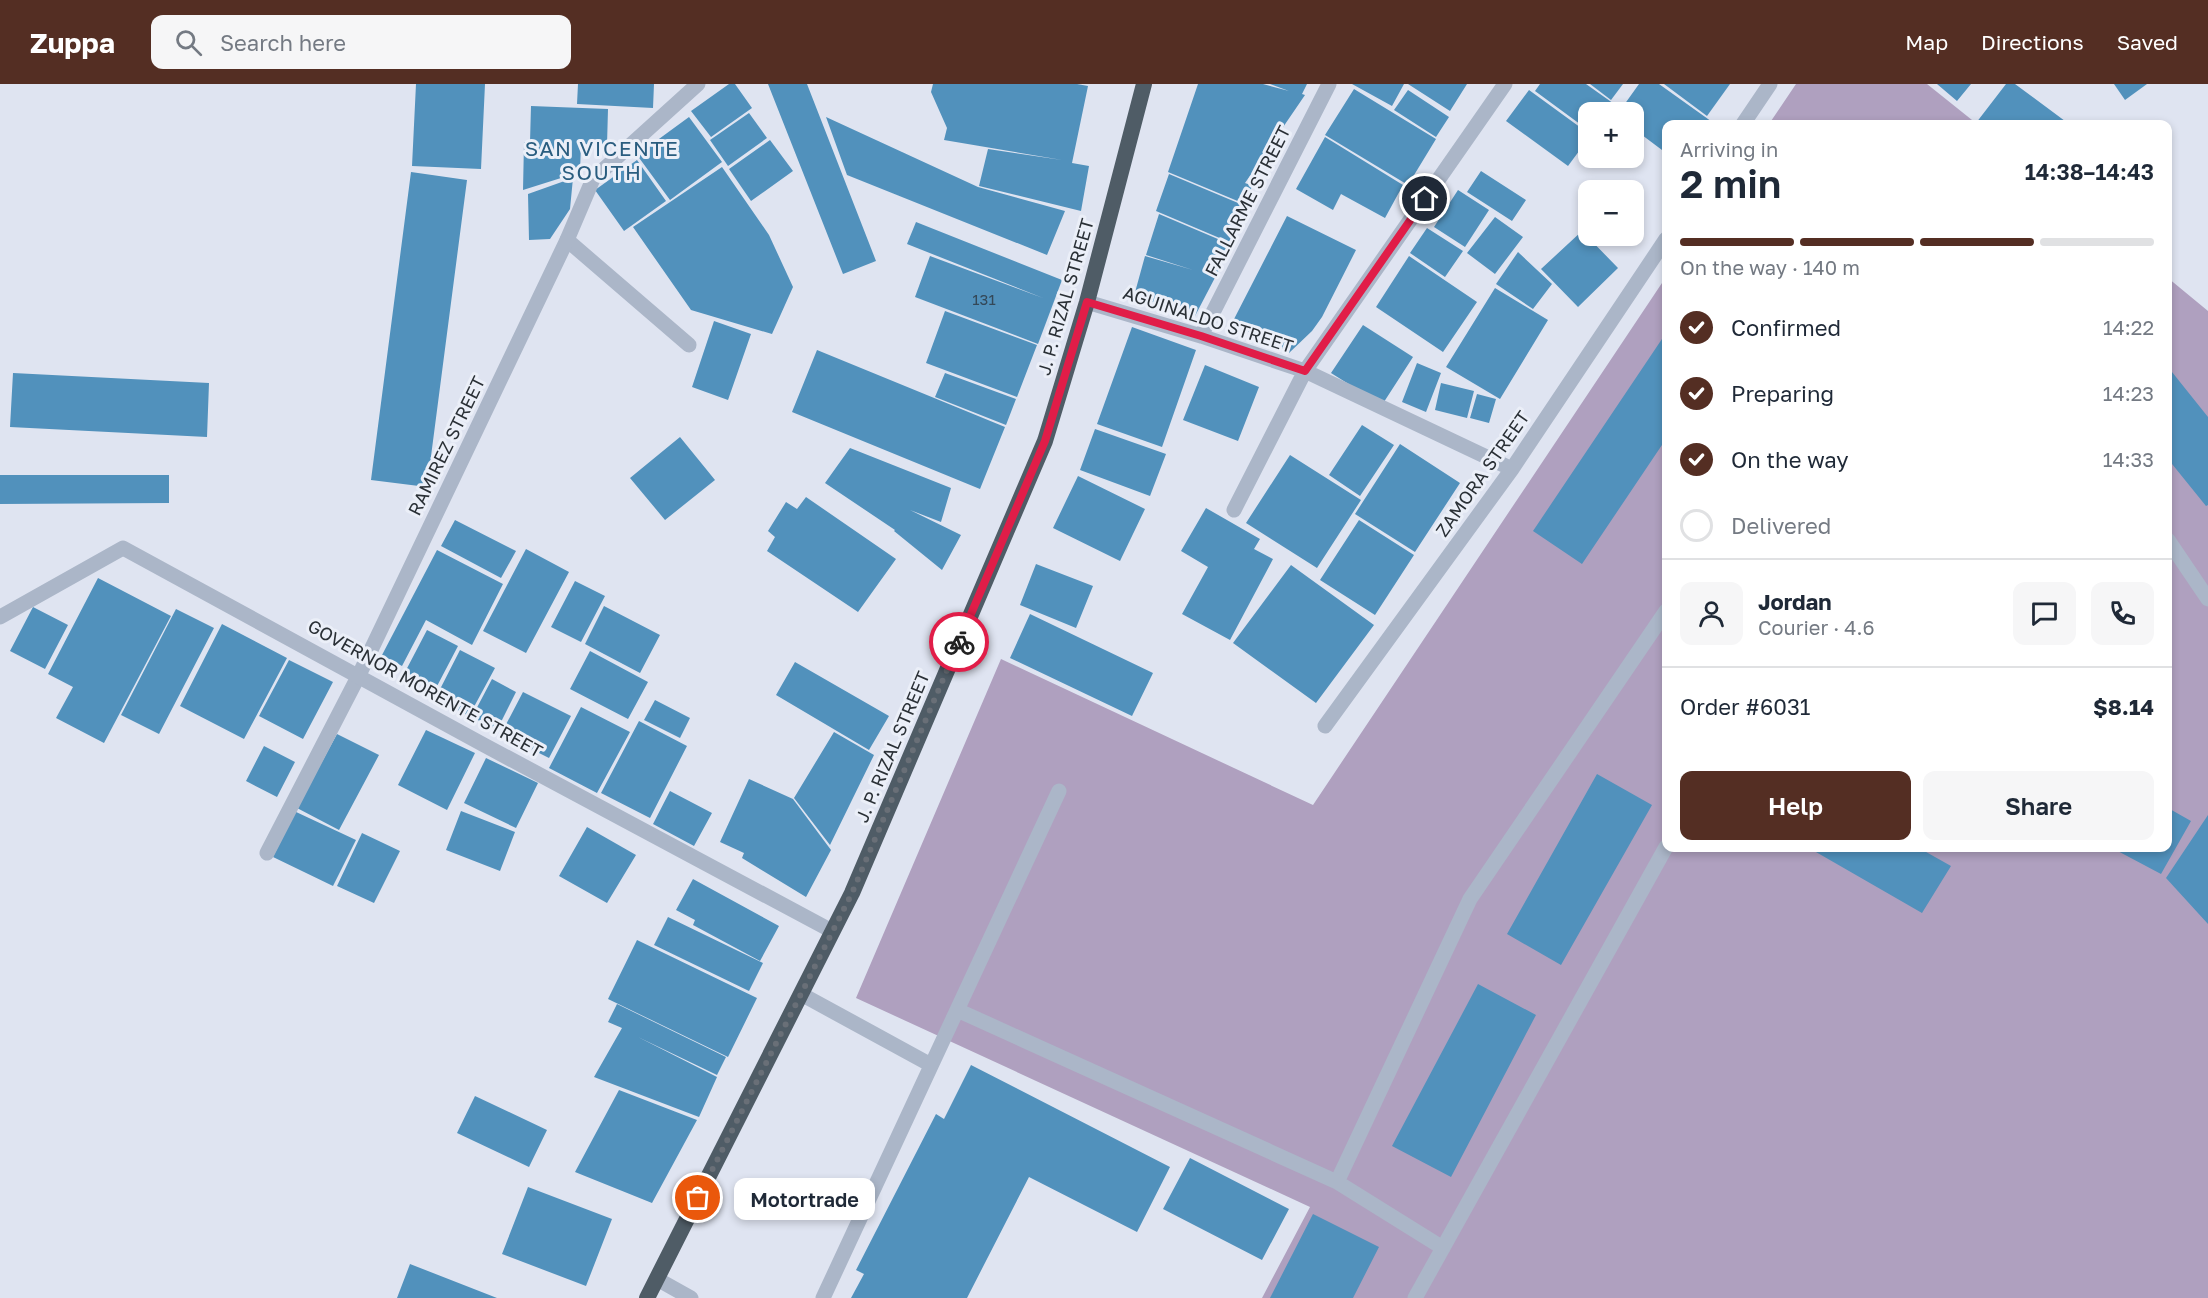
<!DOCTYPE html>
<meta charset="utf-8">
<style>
body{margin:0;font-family:"Golos Text",sans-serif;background:#f6f6f7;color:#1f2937;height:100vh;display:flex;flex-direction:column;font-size:22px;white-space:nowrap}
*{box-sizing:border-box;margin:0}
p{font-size:20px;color:#747a83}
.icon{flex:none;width:33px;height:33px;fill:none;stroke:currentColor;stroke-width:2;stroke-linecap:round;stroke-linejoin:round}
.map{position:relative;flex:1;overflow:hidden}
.drawer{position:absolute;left:1662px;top:36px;width:510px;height:732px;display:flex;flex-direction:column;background:#fff;border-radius:12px;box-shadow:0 3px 9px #0003}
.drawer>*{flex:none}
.tools{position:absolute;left:1578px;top:18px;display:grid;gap:12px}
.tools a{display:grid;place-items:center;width:66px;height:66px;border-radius:12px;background:#fff;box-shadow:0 3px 9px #0003;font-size:30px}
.pin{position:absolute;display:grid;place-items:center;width:51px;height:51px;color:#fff;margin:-26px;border:3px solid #fff;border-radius:50%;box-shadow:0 2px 6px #0007}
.courier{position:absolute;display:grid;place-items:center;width:60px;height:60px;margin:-30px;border:4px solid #e11d48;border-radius:50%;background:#fff;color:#222;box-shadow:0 2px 8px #0007}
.bubble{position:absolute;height:42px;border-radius:12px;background:#fff;box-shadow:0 3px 9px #0003;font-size:20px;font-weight:600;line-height:42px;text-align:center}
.overview em{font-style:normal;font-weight:600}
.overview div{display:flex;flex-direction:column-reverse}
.overview{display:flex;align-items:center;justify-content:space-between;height:102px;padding:0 18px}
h1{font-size:39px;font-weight:600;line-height:45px}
.bar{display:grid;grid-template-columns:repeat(4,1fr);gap:9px 6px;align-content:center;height:72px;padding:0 18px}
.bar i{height:8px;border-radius:4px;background:#e0e1e3}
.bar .on{background:#542e23}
.bar p{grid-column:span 4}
.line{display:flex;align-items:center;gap:15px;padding:0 18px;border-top:2px solid #e0e1e3}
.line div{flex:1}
.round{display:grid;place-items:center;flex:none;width:63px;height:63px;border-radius:12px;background:#f6f6f7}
ol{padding:0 18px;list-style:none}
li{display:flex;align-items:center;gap:18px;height:66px}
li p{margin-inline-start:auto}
li .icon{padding:6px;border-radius:50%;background:#542e23;color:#fff;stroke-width:4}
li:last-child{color:#747a83}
li i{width:33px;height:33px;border:3px solid #e0e1e3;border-radius:50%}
.primary-button{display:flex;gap:12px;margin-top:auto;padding:12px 18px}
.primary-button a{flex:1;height:69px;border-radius:12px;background:#542e23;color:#fff;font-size:24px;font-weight:600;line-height:69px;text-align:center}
.primary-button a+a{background:#f6f6f7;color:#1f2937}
header{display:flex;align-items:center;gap:36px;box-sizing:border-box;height:84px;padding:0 30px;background:#542e23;color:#fff}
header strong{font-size:28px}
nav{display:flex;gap:33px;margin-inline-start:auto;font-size:21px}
.search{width:420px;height:54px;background:#f6f6f7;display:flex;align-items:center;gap:15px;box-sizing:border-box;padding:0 21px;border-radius:12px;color:#747a83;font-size:22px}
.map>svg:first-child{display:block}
</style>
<header>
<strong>Zuppa</strong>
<div class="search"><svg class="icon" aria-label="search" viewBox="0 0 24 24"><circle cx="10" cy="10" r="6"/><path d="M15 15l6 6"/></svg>Search here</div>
<nav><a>Map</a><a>Directions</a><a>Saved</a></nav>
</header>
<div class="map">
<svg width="2208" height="1214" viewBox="0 0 2208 1214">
<rect width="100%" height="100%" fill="#dfe4f1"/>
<!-- green -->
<path fill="#afa0bf" d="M1796 0H1927L1977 40H1769Z
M1666 193V764H2168V194L2208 227V1214H1262L1310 1123 856 914 1001 575 1313 721Z"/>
<!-- building -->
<path fill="#5191bc" d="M416 0H485L481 85 412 82Z
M578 0H654L653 24 577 20Z
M729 0H735L752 24 711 53 691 27Z
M768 0H807L876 177 843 190Z
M933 0H1077L1088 2 1072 79 1089 82 1081 127 979 102 988 65 1062 76 944 56 947 44 931 8Z
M1198 0H1263L1289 7 1270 0H1307L1302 10 1305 11 1245 99 1253 102 1240 118 1168 88Z
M1352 0H1404L1392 22Z
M1408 0H1467L1450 27Z
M1540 0H1586L1617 22 1612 28H1588V46L1535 7Z
M1590 0H1623L1611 16Z
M1639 0H1659L1715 40H1666V69L1634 45V28H1619Z
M1664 0H1730L1707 32Z
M1937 0H1971L1957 17Z
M2006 0H2015L2069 40H1978L1976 39Z
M2114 0H2147L2125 16Z
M1354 5 1436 55 1408 101 1325 51Z
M1408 6 1449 33 1436 53 1394 26Z
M1529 6 1588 49V55L1568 82 1506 37Z
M531 22 608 25 607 61 581 60 580 88 523 106 524 58H530Z
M749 29 767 54 728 82 710 56Z
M689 33 722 78 670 116 637 71Z
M826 33 978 103 1065 127 1047 171 847 91Z
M1325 53 1403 101 1385 134 1341 110 1333 126 1296 105Z
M770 56 793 87 751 117 729 85Z
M637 76 666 117 624 147 595 106Z
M722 83 769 151 793 203 772 250 691 226 633 143Z
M1481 87 1526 116 1512 137 1467 108Z
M411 88 467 96 427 403 371 396Z
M1169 90 1250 124 1229 158 1156 127Z
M573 94 570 125 550 155 529 156 528 110Z
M1458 106 1489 126 1465 163 1434 143Z
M1159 130 1232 161 1195 232 1134 212 1145 172 1193 186 1146 171Z
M1287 132 1356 166 1322 233 1312 247 1289 269 1232 239Z
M1495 133 1523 153 1495 190 1467 169Z
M916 138 1062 196 1038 260 915 213 930 172 1043 214 907 160Z
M1427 144 1463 167 1445 193 1410 169Z
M1582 147 1618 184 1578 223 1541 185Z
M1518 168 1552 200 1533 225 1496 200Z
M1409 172 1477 218 1443 268 1376 223Z
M1495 204 1548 236 1500 315 1446 283Z
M945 227 1037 261 1017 313 926 279Z
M714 237 751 250 728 316 692 303Z
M1363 241 1413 273 1382 321 1331 289Z
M1132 243 1196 266 1162 363 1097 340Z
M1666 249V355L1582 480 1533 447Z
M817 266 1005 343 980 405 792 328Z
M1417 279 1441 289 1426 328 1402 318Z
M1205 281 1259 303 1238 357 1183 336Z
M2168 283 2208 333V421L2206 422 2168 375Z
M13 289 209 299 207 353 10 343Z
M945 289 1016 315 1006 341 935 313Z
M1441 299 1474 307 1467 334 1435 326Z
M1477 310 1496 315 1489 339 1470 334Z
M1362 341 1394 361 1360 412 1329 391Z
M1095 345 1166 370 1150 412 1080 386Z
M680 353 715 396 665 436 630 394Z
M1400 360 1460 399 1415 468 1355 430Z
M850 364 951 404 941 438 910 426 961 451 942 486 894 447 895 446 825 399Z
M1290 371 1361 416 1317 484 1246 439Z
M0 391H169V419L0 420Z
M1078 392 1145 425 1120 477 1053 444Z
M806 413 896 475 858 528 767 467 775 453 768 447 786 418 797 425Z
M1206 424 1260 455 1254 465 1273 475 1230 556 1182 530 1208 483 1181 467Z
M455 436 516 467 501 494 441 462Z
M1359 436 1414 471 1375 531 1320 496Z
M526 465 569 488 526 569 483 547Z
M437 466 503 500 472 561 426 536 402 582 382 571Z
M1036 480 1093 502 1076 544 1020 521Z
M1291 481 1374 541 1316 619 1233 559Z
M98 494 171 532 104 659 56 634 73 603 48 590Z
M575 497 605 512 581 558 551 543Z
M604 522 660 551 640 589 585 560Z
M33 523 68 541 45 585 10 567Z
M176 525 214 544 159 650 121 631Z
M1030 530 1153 589 1132 632 1010 574Z
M222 540 287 574 244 655 180 622Z
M427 546 458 562 435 606 404 590Z
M460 566 495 584 469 632 435 615Z
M590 567 648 598 628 635 570 605Z
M289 576 333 598 303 655 259 632Z
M795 578 889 632 869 666 776 611Z
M492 595 516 608 497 646 472 633Z
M523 608 571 632 549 674 501 650Z
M655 616 690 634 680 654 644 636Z
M581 623 630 648 597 709 549 684Z
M639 637 687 662 650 734 601 709Z
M426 646 475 669 447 726 398 701Z
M834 648 874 671 830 761 794 714Z
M337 650 379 671 339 746 297 724Z
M264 662 295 678 277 713 246 697Z
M486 674 538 699 516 744 464 719Z
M1597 690 1652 721 1561 881 1507 850Z
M749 695 793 715 831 766 806 813 742 774 744 769 720 758Z
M670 707 712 729 694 762 653 740Z
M2168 724 2191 737 2161 790 2112 764H2168Z
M294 727 356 756 333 802 273 773Z
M461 727 515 748 500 787 446 766Z
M2208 731V840L2166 794Z
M587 743 636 771 607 819 559 792Z
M362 749 400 767 374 819 337 802Z
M1809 764H1919L1951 782 1922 829Z
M693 795 779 842 760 877 693 841 695 836 676 826Z
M668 833 763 879 749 907 654 861Z
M637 856 757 914 728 973 608 915Z
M1478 900 1536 931 1451 1093 1392 1062Z
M617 920 726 973 717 991 638 953 717 993 699 1033 594 993 622 944 608 938Z
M971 981 1170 1083 1137 1148 1029 1093 967 1214H851L864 1190 856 1186 936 1030 944 1035Z
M619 1006 697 1036 652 1119 575 1088Z
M475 1012 547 1046 529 1083 457 1049Z
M1190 1074 1289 1125 1262 1176 1163 1125Z
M528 1103 612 1135 586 1202 502 1170Z
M1313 1130 1379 1163 1353 1214H1270Z
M410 1180 497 1214H397Z"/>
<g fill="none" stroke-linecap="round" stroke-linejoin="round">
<!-- service -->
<path stroke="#abb6c8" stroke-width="15" d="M567 156 689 261
M2168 456 2208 515
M801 910 931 981
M957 926 1337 1098 1443 1164
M1337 1098 1470 815 1666 527
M657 1195 691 1214
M823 1214 1059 707
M1415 1214 1666 763"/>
<!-- minor -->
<path stroke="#abb6c8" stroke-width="15" d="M1743 40 1770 0
M1087 218 1201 252 1305 287 1512 385
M1201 252 1329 0
M1234 426 1305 287 1505 0
M1325 642 1512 385 1666 155
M267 769 359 591 567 156 593 95 698 0"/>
<!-- tertiary -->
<path stroke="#abb6c8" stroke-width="15" d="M0 533 123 464 484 661 832 847"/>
<!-- trunk -->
<path stroke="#4f5c66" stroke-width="16" d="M647 1214 852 809 1045 357 1087 218 1144 0"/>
</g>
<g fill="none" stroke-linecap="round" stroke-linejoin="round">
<!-- done -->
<path stroke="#696f77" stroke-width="6" stroke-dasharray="0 10.8" d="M698 1114 852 809 959 558"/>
<!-- route -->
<path stroke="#e11d48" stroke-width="8" d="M959 558 1045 357 1087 218 1201 252 1305 287 1425 115"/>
</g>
<g text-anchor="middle" stroke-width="6" stroke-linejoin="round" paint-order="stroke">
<!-- number labels -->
<g font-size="15" fill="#344858">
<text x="984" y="221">131</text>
</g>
<!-- street labels -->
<g font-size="18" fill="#2a3036" stroke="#ebeff8">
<text transform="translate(1248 117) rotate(-63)" y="6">FALLARME STREET</text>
<text transform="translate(1066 213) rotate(-74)" y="6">J. P. RIZAL STREET</text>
<text transform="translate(1208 236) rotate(18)" y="6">AGUINALDO STREET</text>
<text transform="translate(447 362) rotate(-64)" y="6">RAMIREZ STREET</text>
<text transform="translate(1483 390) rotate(-55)" y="6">ZAMORA STREET</text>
<text transform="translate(425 605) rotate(29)" y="6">GOVERNOR MORENTE STREET</text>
<text transform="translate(893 663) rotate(-67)" y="6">J. P. RIZAL STREET</text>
</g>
<!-- quarter labels -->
<g font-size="21" letter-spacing="1.5" fill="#2a5d7f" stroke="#ebeff8">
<text x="602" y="72">SAN VICENTE<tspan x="602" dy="24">SOUTH</tspan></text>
</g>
</g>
</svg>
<div class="tools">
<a>+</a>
<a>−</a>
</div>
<div class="pin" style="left:698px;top:1114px;background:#ea580c"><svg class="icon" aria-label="bag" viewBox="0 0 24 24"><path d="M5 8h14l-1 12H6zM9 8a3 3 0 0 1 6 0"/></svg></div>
<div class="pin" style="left:1425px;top:115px;background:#1f2937"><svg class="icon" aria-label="home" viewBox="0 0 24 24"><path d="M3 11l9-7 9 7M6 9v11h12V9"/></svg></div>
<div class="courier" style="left:959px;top:558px"><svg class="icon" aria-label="bike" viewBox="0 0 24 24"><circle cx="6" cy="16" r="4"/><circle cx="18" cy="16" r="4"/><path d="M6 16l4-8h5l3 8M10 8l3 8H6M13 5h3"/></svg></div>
<div class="bubble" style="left:734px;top:1094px;width:141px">Motortrade</div>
<section class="drawer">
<div class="overview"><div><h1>2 min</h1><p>Arriving in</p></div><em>14:38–14:43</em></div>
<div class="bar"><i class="on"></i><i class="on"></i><i class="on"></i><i></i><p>On the way · 140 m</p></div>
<ol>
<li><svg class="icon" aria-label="check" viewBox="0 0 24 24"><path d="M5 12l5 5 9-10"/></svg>Confirmed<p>14:22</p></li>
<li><svg class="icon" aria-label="check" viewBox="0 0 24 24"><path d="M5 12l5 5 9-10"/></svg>Preparing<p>14:23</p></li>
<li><svg class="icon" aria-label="check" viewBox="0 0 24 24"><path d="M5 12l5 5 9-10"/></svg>On the way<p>14:33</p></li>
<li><i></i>Delivered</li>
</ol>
<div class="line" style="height:108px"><a class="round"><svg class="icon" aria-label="person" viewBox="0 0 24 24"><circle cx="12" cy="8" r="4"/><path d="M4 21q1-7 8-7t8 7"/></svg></a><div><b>Jordan</b><p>Courier · 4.6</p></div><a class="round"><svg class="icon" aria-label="chat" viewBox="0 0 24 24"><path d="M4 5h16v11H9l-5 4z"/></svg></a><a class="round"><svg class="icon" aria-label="phone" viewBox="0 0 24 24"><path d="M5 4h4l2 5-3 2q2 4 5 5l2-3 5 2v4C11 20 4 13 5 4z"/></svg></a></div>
<div class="line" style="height:78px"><div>Order #6031</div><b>$8.14</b></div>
<div class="primary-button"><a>Help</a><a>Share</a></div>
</section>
</div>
